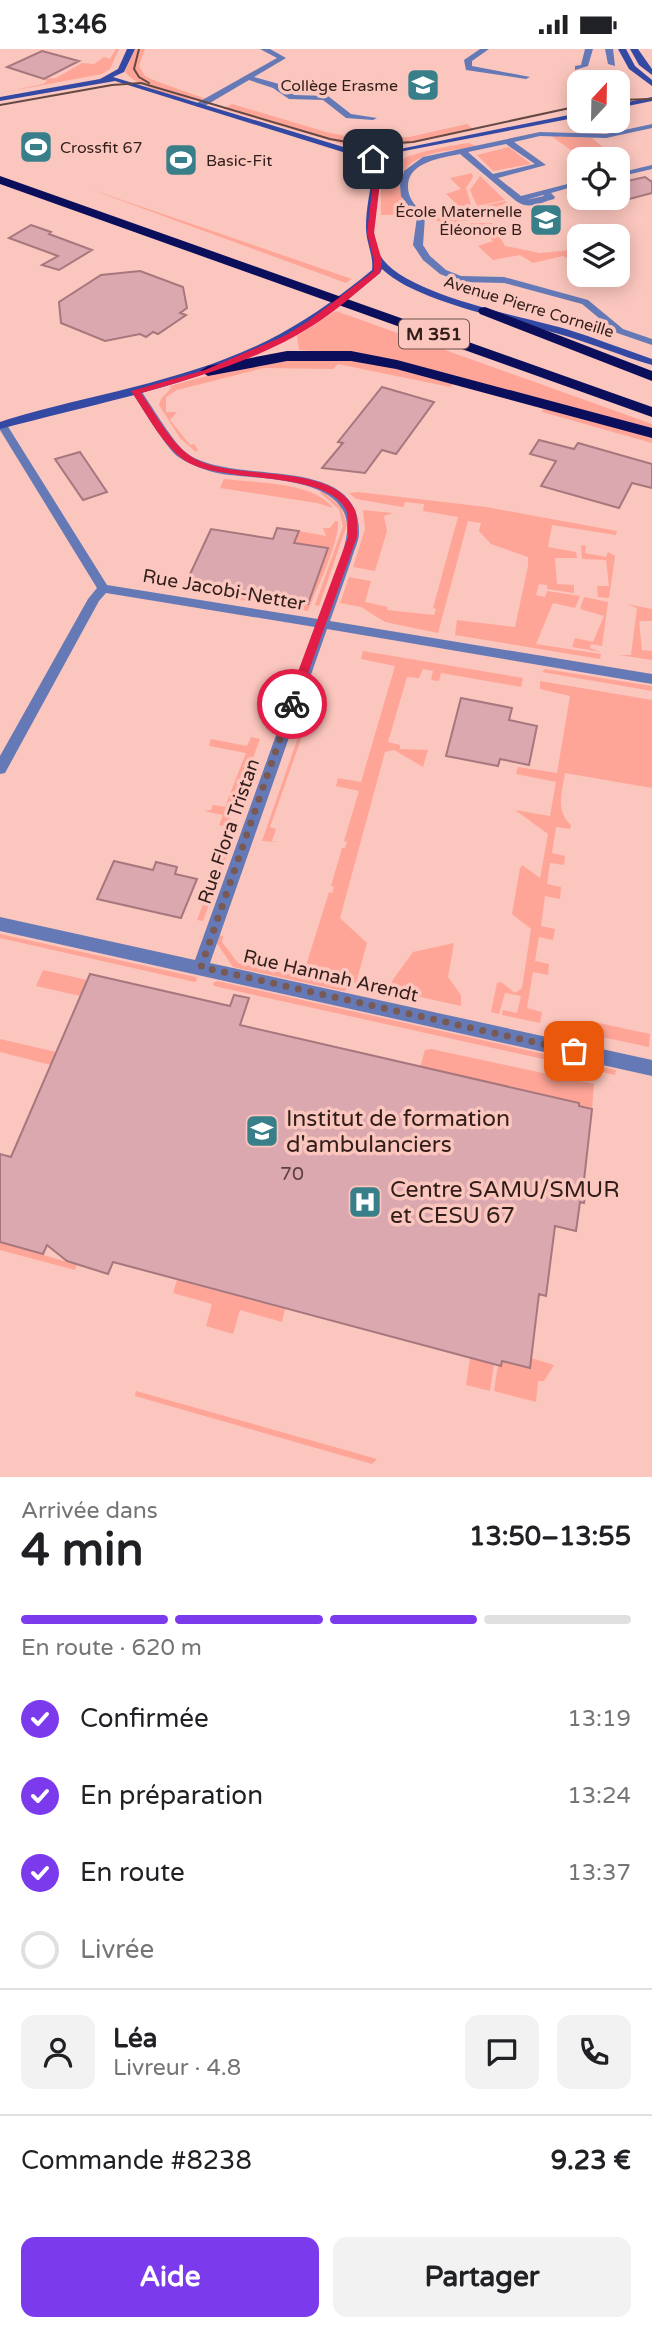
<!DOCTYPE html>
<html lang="fr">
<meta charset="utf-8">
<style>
body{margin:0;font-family:"Varela Round",sans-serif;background:#f2f2f2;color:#202124;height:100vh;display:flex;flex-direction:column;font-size:26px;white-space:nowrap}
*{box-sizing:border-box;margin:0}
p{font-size:23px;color:#757577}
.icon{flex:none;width:38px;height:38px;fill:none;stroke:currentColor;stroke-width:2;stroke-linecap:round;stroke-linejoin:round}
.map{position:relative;height:1428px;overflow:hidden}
.drawer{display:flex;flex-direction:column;background:#fff;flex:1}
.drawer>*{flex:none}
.needle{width:46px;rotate:22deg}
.buttons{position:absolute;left:567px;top:21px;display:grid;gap:14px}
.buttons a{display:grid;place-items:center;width:63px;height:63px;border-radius:14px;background:#fff;box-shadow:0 4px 18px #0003;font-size:35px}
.pin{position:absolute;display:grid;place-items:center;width:60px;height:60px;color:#fff;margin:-30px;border-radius:14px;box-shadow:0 4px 10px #0006}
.courier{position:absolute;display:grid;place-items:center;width:70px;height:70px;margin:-35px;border:5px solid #e11d48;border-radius:50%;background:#fff;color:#222;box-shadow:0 2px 9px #0007}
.overview em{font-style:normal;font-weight:800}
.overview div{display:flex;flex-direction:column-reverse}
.overview{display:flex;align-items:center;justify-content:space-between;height:119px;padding:0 21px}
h1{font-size:46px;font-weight:800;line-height:52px}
.bar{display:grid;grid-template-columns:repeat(4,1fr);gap:10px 7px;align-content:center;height:84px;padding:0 21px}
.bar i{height:9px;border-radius:5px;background:#e0e0e0}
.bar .current{background:#7c3aed}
.bar p{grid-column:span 4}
.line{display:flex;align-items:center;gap:18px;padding:0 21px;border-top:2px solid #e0e0e0}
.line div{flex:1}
.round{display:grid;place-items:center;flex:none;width:74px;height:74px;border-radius:14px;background:#f2f2f2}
ol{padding:0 21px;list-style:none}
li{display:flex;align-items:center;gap:21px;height:77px}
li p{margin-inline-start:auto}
li .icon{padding:7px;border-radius:50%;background:#7c3aed;color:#fff;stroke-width:4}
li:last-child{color:#757577}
li i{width:38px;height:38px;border:4px solid #e0e0e0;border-radius:50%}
.button{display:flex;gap:14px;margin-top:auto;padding:14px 21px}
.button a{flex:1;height:80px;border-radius:14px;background:#7c3aed;color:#fff;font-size:28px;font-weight:800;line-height:80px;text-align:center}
.button a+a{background:#f2f2f2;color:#202124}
.status{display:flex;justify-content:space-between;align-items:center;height:49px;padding:0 35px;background:#fff;direction:ltr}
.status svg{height:19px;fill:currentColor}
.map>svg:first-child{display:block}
</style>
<div class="status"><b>13:46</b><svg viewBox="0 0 49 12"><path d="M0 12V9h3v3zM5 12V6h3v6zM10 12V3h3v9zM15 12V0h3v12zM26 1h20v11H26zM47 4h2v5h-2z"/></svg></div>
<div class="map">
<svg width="652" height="1428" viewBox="0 0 652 1428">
<rect width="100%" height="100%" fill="#fbc6bd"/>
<!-- green -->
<path fill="#fea597" d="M116 0H119L110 20 102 25 0 44 43 35 47 32 44 30 56 29 82 14 94 15 104 8 110 10Z
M135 0H145L139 17 145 27 153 31 206 50C192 56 130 36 125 22Z
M232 55 326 83 365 91 409 88 467 75 474 81 382 100H359L223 60Z
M551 87 592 89 617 110H604L587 99 571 101Z
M469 94 476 97C466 102 455 100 444 102 405 109 387 129 411 166H381C381 153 379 134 386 122 396 105 449 97 469 94Z
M509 98 531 115 493 122 477 106Z
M472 124 473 128 466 139 471 155 462 160 446 145 461 140 450 129Z
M480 127 505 151 477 157 470 141Z
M87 139 352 230 346 234Z
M505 152 511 156 489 167 442 176 434 169Z
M473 174H492L505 197 540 204 572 201 579 206V216L563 207 533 214 520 206 493 211 478 197 493 192 480 177 458 182 460 187 454 184 455 179Z
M336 262 652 375V394L542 363 546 352 360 305 299 301 297 287Z
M334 309 380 316 453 335 450 338 338 315 333 320 264 319 177 341 166 348V363H177L170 371 190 396 194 395 198 401 196 403 180 389 159 356 161 350 171 339 170 337C228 321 272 310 334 309Z
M224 430C255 434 313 432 333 459L317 454 220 439Z
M322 442 341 458 347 476 319 557 315 556 343 477 339 460 320 444Z
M358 443 486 458 617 482 616 486 552 476 548 498 576 503 577 509H555L557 535 574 536V544L547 540V536L539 535 536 546 545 548 547 542 580 547 575 559 553 554 536 595 601 605 600 610 455 586 457 571 515 578 528 517V508L491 495 479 482 481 474 468 472 438 584 385 573 361 558 340 554 349 528 371 532 365 553 388 558 387 561 434 566 436 560 433 559 458 468 423 462 424 455 405 453 403 458 356 450 349 444Z
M363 461 393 464 384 467 387 482 375 522 353 518 365 480Z
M335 472H338C340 492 316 541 308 562L302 561 304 555H308L328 499 294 494 299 482 326 487 323 479H330Z
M581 496 586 497 585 504 606 508 608 503 615 507 609 549 598 548 597 537H609L606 511 582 510Z
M208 539 298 554 296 560 205 545Z
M584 548 608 553 602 597 591 595 590 599 601 603 572 598 575 589 593 593 604 567 580 560Z
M626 555 652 560V572H639L642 601 652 602V611L619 606H631L637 559Z
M363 602 523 629 521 638 441 624 439 632 431 631 433 622 423 620 419 629 407 628 388 693 400 696V700L428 701 423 718 394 701 385 703 340 869 367 894 356 934 304 923 329 843 332 844 334 838 331 837 342 799H345L347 793 344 792 359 742 336 737 338 729 361 733 395 617 361 610Z
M545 620 652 637V642L542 623Z
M540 632 652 651V739L565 724C562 743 555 761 571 776L570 780 556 778 552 804 565 807 564 816 550 814 547 835 561 838 560 850 545 847 541 877 555 880 553 891 539 888 535 912 549 915 548 926 533 923 527 959 542 963 540 974 502 966 503 961 517 964 521 947 505 944 499 965 491 963 497 934 501 933 515 944 522 939 531 880 512 865 520 819 522 816 540 829 548 785 515 761 550 767 556 733 516 725 518 718 557 724 570 647 540 640Z
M305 668 317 671 319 675 307 673 270 778 276 780 272 792 278 793 262 792Z
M251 688 260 690 227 778 219 776 223 766 204 762 211 761 213 756 225 758 246 704 209 697 211 690 247 697Z
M227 791 231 795 203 872 197 871Z
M0 885 196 928 197 931 195 933 0 889Z
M218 886 223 887 222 893 238 914 353 939 343 942 233 918 216 893Z
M454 894 448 928 461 946V957L389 941 392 932 413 903Z
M43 921 87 931 80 947 36 937Z
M217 932 616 1021 615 1026 214 937 213 934Z
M560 973 592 980 594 973 650 985 649 998 559 979Z
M0 990 56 1003 51 1016 0 1003Z
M431 1000 594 1035 592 1060 579 1057V1054L420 1018 425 1001Z
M0 1193 77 1216 75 1221 0 1201Z
M177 1231 285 1260 282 1273 240 1261 233 1285 206 1277 212 1255 173 1244Z
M470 1309 494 1315 490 1342 466 1336Z
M531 1309 554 1316 544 1332H538L536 1353 494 1342 498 1316 501 1317 502 1312 529 1319Z
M136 1342 377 1410 372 1415 135 1347Z"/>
<!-- building -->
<path fill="#dba8af" stroke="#a7777e" stroke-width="2" d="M42 2 79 12 44 30 7 18Z
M645 128 652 133V144L618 153V134Z
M31 176 51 183 49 185 92 201 59 221 42 216 58 207 9 189Z
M140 222 183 238 187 259 180 264 186 266 158 285 153 283 146 288 140 285 105 292 61 274 59 253 101 226Z
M382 338 434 353 396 405 382 401 365 424 322 419 343 394 338 393Z
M539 391 574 400 578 394 652 415V439L632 434 619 459 541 437 556 412 530 405Z
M80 403 107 443 83 451 55 410Z
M277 479 299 482 294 494 328 499 308 555 185 536 211 480 273 490Z
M461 649 512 659 509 671 537 677 529 716 500 710 498 717 446 707Z
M114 812 153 821 156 813 177 818 175 825 197 830 181 869 97 850Z
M90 925 230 957 234 946 249 949 240 976 579 1054V1057L592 1060 583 1140H586L584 1154 580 1153 576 1182 555 1177 546 1247 539 1245 530 1319 502 1312 501 1317 113 1213 108 1225 67 1212 47 1196 43 1205 0 1193V1105L11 1108Z"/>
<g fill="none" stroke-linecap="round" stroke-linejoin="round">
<!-- street -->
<path fill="#6579b6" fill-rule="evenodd" d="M260 0H270L286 9 254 28 279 35 294 46 328 47 351 65 377 69 373 71 346 69 323 51 289 50 273 39 249 31 203 58H197V54L277 9Z
M480 0H489L472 12V17L530 28 526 30 466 21 464 11Z
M585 0H593L588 17 575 21V17L581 16Z
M605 0H613L615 17 608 15Z
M652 75V79L606 89 540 87 514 93 546 116 498 129 521 147 579 132V136L551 144 555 148 554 150C539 154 529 161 516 152L460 105C440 109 401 114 409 145 411 153 420 161 425 168L423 196 430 207 446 221 461 227 504 228 588 251 623 280 652 290V296L617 284 582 255 504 234 460 233 440 225 423 211 413 196 417 168 401 147 400 136 404 122 423 108 540 83 606 85ZM506 95 535 115 493 125 468 103ZM543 146 544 147 526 151Z
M652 116V120L618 128V124Z
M136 339 140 340C151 356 170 388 183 401 226 441 362 399 359 486 358 494 353 504 351 512 344 532 337 552 330 572L652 625V635L327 580 210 914 652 1011V1027L0 882V868L195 911 315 578 106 544 99 552 5 724 0 725V707L88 550 97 539 0 381V373L7 376 107 536 318 570C327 545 341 515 346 490 359 426 260 431 222 425 206 422 190 416 177 407 165 397 141 357 131 342Z"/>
<!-- secondary -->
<path fill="#3449a3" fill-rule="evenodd" d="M127 0H135L124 23 113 28 363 104 385 103 579 64V68L373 108 382 117C378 144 367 181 380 206 401 245 524 268 566 280 595 289 623 300 652 310V316C621 307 591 294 559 285 512 271 416 253 382 220L380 224C350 249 319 273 284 291 195 337 96 354 0 380V373L9 370C100 343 195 331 280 285 313 267 343 245 372 221 374 207 366 194 366 178 366 158 371 138 374 118L365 110 115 32 0 52V48L100 30 118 20Z
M618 0H626L635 17 652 31V37L629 20Z
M630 0H638L652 20V26L639 16Z
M652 48V52L618 59V55Z"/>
<!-- highway -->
<path fill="#0b0f5b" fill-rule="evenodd" d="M0 127 652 358V368L0 135Z
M485 258 652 322V332L480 265 478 262 480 259Z
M287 302H351L397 311 652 379V389L396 320 351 312H287L208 327 200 322 208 317Z"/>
<!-- tram -->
<path stroke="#644844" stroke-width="2" d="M139 0 134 20 139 28 149 34
M618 51 652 50
M0 56 112 36 141 34 330 90 364 96 413 93 579 57"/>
</g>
<!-- route -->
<path fill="#e11d48" d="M371 109H375L382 117 374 184 382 212 380 224C358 242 336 262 312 277 260 310 199 328 141 344 156 365 172 397 195 410 238 433 332 412 355 461 358 468 357 480 357 488L297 655 292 659 286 655 348 488C347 480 349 468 346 461 327 422 227 434 189 414 164 400 147 365 131 342L205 321 284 287 307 273 374 222V212L367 184 375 117Z"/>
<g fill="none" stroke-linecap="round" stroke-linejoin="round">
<!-- done -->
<path stroke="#785954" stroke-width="7" stroke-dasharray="0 12.6" d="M292 655 201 918 574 1002"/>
</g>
<!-- icons -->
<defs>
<symbol id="school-square" viewBox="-11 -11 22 22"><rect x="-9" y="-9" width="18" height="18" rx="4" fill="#387f8a" stroke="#fbc6bd"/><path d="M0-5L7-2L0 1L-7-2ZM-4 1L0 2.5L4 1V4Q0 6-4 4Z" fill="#fff"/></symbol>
<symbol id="stadium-square" viewBox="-11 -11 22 22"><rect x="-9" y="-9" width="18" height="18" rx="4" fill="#387f8a" stroke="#fbc6bd"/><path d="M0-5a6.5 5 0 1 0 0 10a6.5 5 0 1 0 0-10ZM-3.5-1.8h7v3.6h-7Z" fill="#fff"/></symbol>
<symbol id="university-square" viewBox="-11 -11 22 22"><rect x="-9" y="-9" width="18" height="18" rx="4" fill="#387f8a" stroke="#fbc6bd"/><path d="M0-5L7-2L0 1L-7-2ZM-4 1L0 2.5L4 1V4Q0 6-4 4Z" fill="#fff"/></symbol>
<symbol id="hospital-square" viewBox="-11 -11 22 22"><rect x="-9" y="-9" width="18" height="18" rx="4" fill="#387f8a" stroke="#fbc6bd"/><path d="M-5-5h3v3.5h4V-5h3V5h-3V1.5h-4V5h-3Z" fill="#fff"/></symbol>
</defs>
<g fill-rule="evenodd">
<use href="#school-square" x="404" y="17" width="38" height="38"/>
<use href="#stadium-square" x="17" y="79" width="38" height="38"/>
<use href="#stadium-square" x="162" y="92" width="38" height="38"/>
<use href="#school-square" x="527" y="152" width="38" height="38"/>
<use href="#university-square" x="243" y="1063" width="38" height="38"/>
<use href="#hospital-square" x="346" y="1134" width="38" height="38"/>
</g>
<g text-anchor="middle" stroke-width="7" stroke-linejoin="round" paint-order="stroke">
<!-- far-poi labels -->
<g font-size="16" fill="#311e1b" stroke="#fbc6bd" text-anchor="end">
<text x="398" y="42">Collège Erasme</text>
<text x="60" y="104" text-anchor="start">Crossfit 67</text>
<text x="206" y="117" text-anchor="start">Basic-Fit</text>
<text x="522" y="168">École Maternelle<tspan x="522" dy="18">Éléonore B</tspan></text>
</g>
<!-- far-street labels -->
<g font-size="16" fill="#311e1b" stroke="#fbc6bd">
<text transform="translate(529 257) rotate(17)" y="6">Avenue Pierre Corneille</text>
</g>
<!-- shield labels -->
<rect fill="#fbc6bd" stroke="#6e504c" stroke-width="2" x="399" y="270.5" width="70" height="29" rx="5"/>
<g font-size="18" font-weight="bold" fill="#311e1b">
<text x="434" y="291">M 351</text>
</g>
<!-- street labels -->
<g font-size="19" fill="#311e1b" stroke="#fbc6bd">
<text transform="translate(224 540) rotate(10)" y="7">Rue Jacobi-Netter</text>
<text transform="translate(228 782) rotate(-71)" y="7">Rue Flora Tristan</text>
<text transform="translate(331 926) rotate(13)" y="7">Rue Hannah Arendt</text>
</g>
<!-- near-number labels -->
<g font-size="19" fill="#5c4040">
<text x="292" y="1131">70</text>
</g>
<!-- near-poi labels -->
<g font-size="23" fill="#311e1b" stroke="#fbc6bd" text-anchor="start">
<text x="286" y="1077">Institut de formation<tspan x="286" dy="26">d'ambulanciers</tspan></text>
<text x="390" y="1148">Centre SAMU/SMUR<tspan x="390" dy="26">et CESU 67</tspan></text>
</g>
</g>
</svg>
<div class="buttons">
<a><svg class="needle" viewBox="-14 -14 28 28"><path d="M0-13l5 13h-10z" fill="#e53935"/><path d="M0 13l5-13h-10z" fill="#757577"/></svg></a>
<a><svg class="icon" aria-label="locate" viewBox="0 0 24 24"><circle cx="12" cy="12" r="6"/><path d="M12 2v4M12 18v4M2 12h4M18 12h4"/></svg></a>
<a><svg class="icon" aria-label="layers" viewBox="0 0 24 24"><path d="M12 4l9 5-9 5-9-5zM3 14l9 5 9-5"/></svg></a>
</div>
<div class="pin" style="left:574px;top:1002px;background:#ea580c"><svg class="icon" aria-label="bag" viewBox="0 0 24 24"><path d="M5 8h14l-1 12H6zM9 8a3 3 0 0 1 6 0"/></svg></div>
<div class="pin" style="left:373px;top:110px;background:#1f2937"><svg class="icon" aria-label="home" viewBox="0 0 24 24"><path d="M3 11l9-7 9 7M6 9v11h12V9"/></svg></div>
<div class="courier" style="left:292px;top:655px"><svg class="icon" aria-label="bike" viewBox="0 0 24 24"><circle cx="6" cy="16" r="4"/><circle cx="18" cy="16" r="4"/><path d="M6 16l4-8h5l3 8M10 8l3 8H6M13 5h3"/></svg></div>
</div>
<section class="drawer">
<div class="overview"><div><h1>4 min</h1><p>Arrivée dans</p></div><em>13:50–13:55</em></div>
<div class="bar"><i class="current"></i><i class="current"></i><i class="current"></i><i></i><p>En route · 620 m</p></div>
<ol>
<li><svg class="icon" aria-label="check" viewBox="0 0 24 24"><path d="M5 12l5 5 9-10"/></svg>Confirmée<p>13:19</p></li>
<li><svg class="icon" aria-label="check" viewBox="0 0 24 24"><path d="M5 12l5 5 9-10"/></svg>En préparation<p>13:24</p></li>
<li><svg class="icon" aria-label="check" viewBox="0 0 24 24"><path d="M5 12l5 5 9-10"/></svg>En route<p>13:37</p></li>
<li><i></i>Livrée</li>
</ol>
<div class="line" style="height:126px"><a class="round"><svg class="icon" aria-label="person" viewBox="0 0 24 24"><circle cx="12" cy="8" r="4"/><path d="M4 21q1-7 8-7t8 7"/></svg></a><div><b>Léa</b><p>Livreur · 4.8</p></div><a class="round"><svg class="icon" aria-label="chat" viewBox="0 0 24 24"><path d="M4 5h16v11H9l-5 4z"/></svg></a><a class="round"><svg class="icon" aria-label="phone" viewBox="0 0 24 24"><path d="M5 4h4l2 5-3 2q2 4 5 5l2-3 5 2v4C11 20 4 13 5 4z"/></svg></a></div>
<div class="line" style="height:91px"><div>Commande #8238</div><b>9.23 €</b></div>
<div class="button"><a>Aide</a><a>Partager</a></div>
</section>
